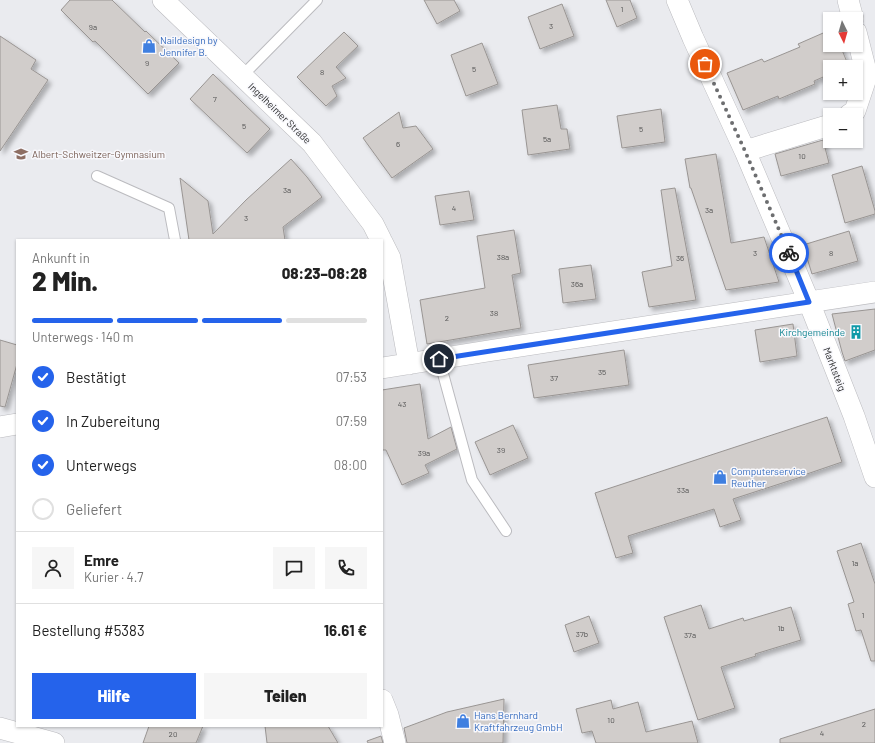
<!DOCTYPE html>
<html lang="de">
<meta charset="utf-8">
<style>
body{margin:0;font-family:Barlow,sans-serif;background:#f6f6f6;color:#222;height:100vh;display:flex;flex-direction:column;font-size:15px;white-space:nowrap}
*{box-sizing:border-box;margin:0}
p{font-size:13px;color:#767676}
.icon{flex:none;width:22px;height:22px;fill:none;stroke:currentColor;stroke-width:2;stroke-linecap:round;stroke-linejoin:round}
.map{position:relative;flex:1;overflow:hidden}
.panel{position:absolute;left:16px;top:239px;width:367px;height:488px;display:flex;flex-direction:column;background:#fff;border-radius:0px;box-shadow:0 1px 3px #0004}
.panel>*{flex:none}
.needle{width:26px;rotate:175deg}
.tools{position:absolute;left:823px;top:12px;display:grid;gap:8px}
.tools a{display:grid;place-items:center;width:40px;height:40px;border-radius:0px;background:#fff;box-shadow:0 1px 3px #0004;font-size:20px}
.pin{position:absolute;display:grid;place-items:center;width:34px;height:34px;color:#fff;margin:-17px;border:2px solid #fff;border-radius:50%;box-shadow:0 1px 4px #0007}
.courier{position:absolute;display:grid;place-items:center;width:40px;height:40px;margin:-20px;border:3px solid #2563eb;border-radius:50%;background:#fff;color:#222;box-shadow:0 1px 5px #0007}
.overview em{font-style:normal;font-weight:800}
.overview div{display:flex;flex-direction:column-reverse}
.overview{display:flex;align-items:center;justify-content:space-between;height:68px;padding:0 16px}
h1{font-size:26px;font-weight:800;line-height:30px}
.bar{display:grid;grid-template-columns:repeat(4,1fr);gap:6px 4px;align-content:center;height:48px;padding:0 16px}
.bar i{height:5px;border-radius:3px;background:#e0e0e0}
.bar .on{background:#2563eb}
.bar p{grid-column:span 4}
.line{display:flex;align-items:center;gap:10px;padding:0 16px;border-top:1px solid #e0e0e0}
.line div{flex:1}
.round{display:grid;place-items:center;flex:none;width:42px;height:42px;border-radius:0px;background:#f6f6f6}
ol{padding:0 16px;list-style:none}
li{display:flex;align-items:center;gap:12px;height:44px}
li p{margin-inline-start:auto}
li .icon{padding:4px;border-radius:50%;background:#2563eb;color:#fff;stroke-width:4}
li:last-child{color:#767676}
li i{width:22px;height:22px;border:2px solid #e0e0e0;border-radius:50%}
.action{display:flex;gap:8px;margin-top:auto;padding:8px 16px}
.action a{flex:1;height:46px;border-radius:0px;background:#2563eb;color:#fff;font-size:16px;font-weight:800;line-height:46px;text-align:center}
.action a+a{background:#f6f6f6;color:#222}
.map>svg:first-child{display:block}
</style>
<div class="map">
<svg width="875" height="743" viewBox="0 0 875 743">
<defs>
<filter id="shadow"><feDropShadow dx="3.5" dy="3.5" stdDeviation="2" flood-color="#0004"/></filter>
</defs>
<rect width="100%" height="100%" fill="#eaebef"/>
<!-- building -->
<path fill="#d1cdcb" stroke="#999593" filter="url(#shadow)" d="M70 0H112L145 32 146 31 179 63 148 94 95 41 93 42 61 10Z
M424 0H454L460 11 437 24Z
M606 0H630L637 18 617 27Z
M562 4 574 36 540 49 528 17Z
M830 30V45H840L849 67H830V74L814 81 815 84 779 99 778 96 743 110 727 73 762 59 764 62 800 47 798 44Z
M344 32 358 46 336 67 346 78 332 86 337 96 326 106 297 77Z
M0 36 36 60 31 69 48 80 0 151Z
M482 43 498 84 466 96 451 55Z
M213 74 270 129 247 153 190 99Z
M557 105 561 129H567L570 149 528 155 522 110Z
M661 109 665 142 622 148 617 116Z
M399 112 403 128 416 126 433 149 392 178 363 138Z
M823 140 829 163 781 176 775 154Z
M716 154 731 243 764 237 779 282 726 290 691 188H690L685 159Z
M291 159 307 177 322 197 283 227 285 240H189L180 178 208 201 213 234 246 200Z
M862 166 875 211V214L845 223 832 175Z
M675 188 696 300 649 307 642 272 672 266 661 190Z
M469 191 474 220 440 225 435 196Z
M514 230 521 273 512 275 521 328 427 344 420 300 485 288 477 236Z
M849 231 858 261 812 274 803 245Z
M591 265 596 299 563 303 559 269Z
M875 309V350L845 361 842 352 832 314Z
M793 324 797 356 760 362 755 330Z
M0 340 17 345V364L5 407 0 406Z
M624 350 629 385 534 398 528 365Z
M420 384 428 439 451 427 457 449 425 465 429 473 402 485 386 450H382V390Z
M827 417 842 462 804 475V476L733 499 741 520 720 527 714 509 628 536 633 553 616 558 595 493Z
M513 425 528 458 490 475 475 442Z
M861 543 875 584V661H871L861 630 856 631 848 604 854 602 837 551Z
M701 605 709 629 743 618 744 621 791 607 801 640 755 654 756 656 721 667 735 708 698 720 664 617Z
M589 616 599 643 574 652 565 625Z
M504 699 503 743H407L404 728 447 712Z
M611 700 613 709 638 702 646 732 692 721 698 743H596L592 731 582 733 576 709Z
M875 709V743H780V739Z
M149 726H203L196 743H143Z
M265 726H328L338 743H267Z
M381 736 383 743H368L367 741Z"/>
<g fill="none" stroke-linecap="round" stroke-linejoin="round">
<defs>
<path id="lane" d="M242 76 317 0
M97 176 169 208 175 240
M439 359 472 480 506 531"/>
<path id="street" d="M163 0 312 143 373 224 381 240
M677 0 693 38 745 151 809 302 854 416 875 477
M848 0 853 19
M849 115 855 111 867 75 856 32
M745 151 830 125
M382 242 390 258 409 364
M382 368 488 351 875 292
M0 427 17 424
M382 700 388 715 395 743
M0 728 54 743"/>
</defs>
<!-- lane casing -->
<use href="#lane" stroke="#bbbbbf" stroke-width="12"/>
<!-- street casing -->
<use href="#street" stroke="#bbbbbf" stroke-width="22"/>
<!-- lane -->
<use href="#lane" stroke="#fff" stroke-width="10"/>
<!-- street -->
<use href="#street" stroke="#fff" stroke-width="21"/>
</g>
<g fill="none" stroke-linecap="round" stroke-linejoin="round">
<!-- done -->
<path stroke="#6d6e70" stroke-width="4" stroke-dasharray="0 7.2" d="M705 64 745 151 789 253"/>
<!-- route -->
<path stroke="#2563eb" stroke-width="5" d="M439 359 809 302 789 253"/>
</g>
<!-- icons -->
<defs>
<symbol id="shop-bare" viewBox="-9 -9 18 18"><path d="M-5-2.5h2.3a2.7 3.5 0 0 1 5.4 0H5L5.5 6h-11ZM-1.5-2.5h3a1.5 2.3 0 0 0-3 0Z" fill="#3f7fe0" stroke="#f8f8fc" stroke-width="2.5" paint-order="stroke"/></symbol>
<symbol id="school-bare" viewBox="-9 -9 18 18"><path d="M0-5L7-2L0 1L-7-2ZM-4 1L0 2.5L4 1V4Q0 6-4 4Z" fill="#8d6e63" stroke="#f8f8fc" stroke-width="2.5" paint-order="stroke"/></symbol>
<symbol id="building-bare" viewBox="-9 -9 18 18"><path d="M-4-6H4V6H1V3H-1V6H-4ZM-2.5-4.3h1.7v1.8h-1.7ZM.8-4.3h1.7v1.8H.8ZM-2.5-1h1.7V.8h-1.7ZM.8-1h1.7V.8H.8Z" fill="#0f9aa8" stroke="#f8f8fc" stroke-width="2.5" paint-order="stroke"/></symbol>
</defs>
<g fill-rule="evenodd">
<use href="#shop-bare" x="139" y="36" width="20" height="20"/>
<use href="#school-bare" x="11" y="144" width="20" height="20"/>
<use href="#building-bare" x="846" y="322" width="20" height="20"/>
<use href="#shop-bare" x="710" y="467" width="20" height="20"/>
<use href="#shop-bare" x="453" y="711" width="20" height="20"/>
</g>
<g text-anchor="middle" stroke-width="3" stroke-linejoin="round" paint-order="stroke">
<!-- number labels -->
<g font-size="8" fill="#535353">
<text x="622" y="12">1</text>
<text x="551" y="29">3</text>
<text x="93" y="30">9a</text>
<text x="147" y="66">9</text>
<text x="474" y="72">5</text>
<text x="322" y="75">8</text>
<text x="215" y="102">7</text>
<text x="244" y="129">5</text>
<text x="641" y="132">5</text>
<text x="547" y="142">5a</text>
<text x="398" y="147">6</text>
<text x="802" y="159">10</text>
<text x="287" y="193">3a</text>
<text x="454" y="211">4</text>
<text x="709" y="213">3a</text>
<text x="246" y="221">3</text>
<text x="755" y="256">3</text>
<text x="831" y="256">8</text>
<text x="503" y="260">38a</text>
<text x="680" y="261">36</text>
<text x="577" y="287">36a</text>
<text x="494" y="316">38</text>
<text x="447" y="321">2</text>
<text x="602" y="375">35</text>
<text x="554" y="381">37</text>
<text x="402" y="407">43</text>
<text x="501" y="453">39</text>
<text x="424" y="456">39a</text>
<text x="683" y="493">33a</text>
<text x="855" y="566">1a</text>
<text x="863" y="618">1</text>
<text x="781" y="631">1b</text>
<text x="582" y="637">37b</text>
<text x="690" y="638">37a</text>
<text x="611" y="723">10</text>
<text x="864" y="727">2</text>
<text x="822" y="736">4</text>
<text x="173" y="737">20</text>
</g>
<!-- shop labels -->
<g font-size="10" fill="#366cbe" stroke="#f8f8fc" text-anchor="start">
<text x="160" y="44">Naildesign by<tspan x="160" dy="12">Jennifer B.</tspan></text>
<text x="731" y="475">Computerservice<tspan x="731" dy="12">Reuther</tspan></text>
<text x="474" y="719">Hans Bernhard<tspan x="474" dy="12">Kraftfahrzeug GmbH</tspan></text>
</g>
<!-- street labels -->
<g font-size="10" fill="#292a2b" stroke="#f8f8fc">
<text transform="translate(280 113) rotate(44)" y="4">Ingelheimer Straße</text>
<text transform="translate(835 369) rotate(69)" y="4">Marktsteig</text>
</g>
<!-- education labels -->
<g font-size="10" fill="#785e54" stroke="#f8f8fc" text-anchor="start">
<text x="32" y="158">Albert-Schweitzer-Gymnasium</text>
</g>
<!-- culture labels -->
<g font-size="10" fill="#0d838f" stroke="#f8f8fc" text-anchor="end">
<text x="845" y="336">Kirchgemeinde</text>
</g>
</g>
</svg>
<div class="tools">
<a><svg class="needle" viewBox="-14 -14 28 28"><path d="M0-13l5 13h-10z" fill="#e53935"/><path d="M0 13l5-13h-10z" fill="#767676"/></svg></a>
<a>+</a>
<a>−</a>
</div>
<div class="pin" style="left:705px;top:64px;background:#ea580c"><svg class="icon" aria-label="bag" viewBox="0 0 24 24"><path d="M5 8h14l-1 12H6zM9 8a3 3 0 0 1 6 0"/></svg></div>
<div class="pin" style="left:439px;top:359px;background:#1f2937"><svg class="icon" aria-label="home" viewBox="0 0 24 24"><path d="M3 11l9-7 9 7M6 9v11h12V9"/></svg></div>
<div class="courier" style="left:789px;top:253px"><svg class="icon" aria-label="bike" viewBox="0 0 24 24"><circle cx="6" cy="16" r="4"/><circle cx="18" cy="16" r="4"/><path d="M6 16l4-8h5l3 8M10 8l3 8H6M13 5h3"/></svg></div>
<section class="panel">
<div class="overview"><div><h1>2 Min.</h1><p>Ankunft in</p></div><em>08:23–08:28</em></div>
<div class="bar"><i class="on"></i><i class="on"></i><i class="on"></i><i></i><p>Unterwegs · 140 m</p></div>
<ol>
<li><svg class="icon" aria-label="check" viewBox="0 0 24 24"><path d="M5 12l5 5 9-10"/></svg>Bestätigt<p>07:53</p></li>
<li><svg class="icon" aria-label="check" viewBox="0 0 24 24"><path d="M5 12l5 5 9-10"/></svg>In Zubereitung<p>07:59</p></li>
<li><svg class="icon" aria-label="check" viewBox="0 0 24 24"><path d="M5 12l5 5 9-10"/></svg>Unterwegs<p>08:00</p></li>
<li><i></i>Geliefert</li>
</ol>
<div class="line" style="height:72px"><a class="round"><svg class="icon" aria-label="person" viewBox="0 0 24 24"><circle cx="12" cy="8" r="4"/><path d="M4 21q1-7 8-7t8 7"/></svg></a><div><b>Emre</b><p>Kurier · 4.7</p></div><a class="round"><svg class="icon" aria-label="chat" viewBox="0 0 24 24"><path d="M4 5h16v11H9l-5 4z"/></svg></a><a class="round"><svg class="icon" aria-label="phone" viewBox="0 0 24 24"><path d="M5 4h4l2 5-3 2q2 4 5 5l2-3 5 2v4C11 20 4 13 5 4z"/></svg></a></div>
<div class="line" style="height:52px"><div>Bestellung #5383</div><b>16.61 €</b></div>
<div class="action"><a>Hilfe</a><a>Teilen</a></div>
</section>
</div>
